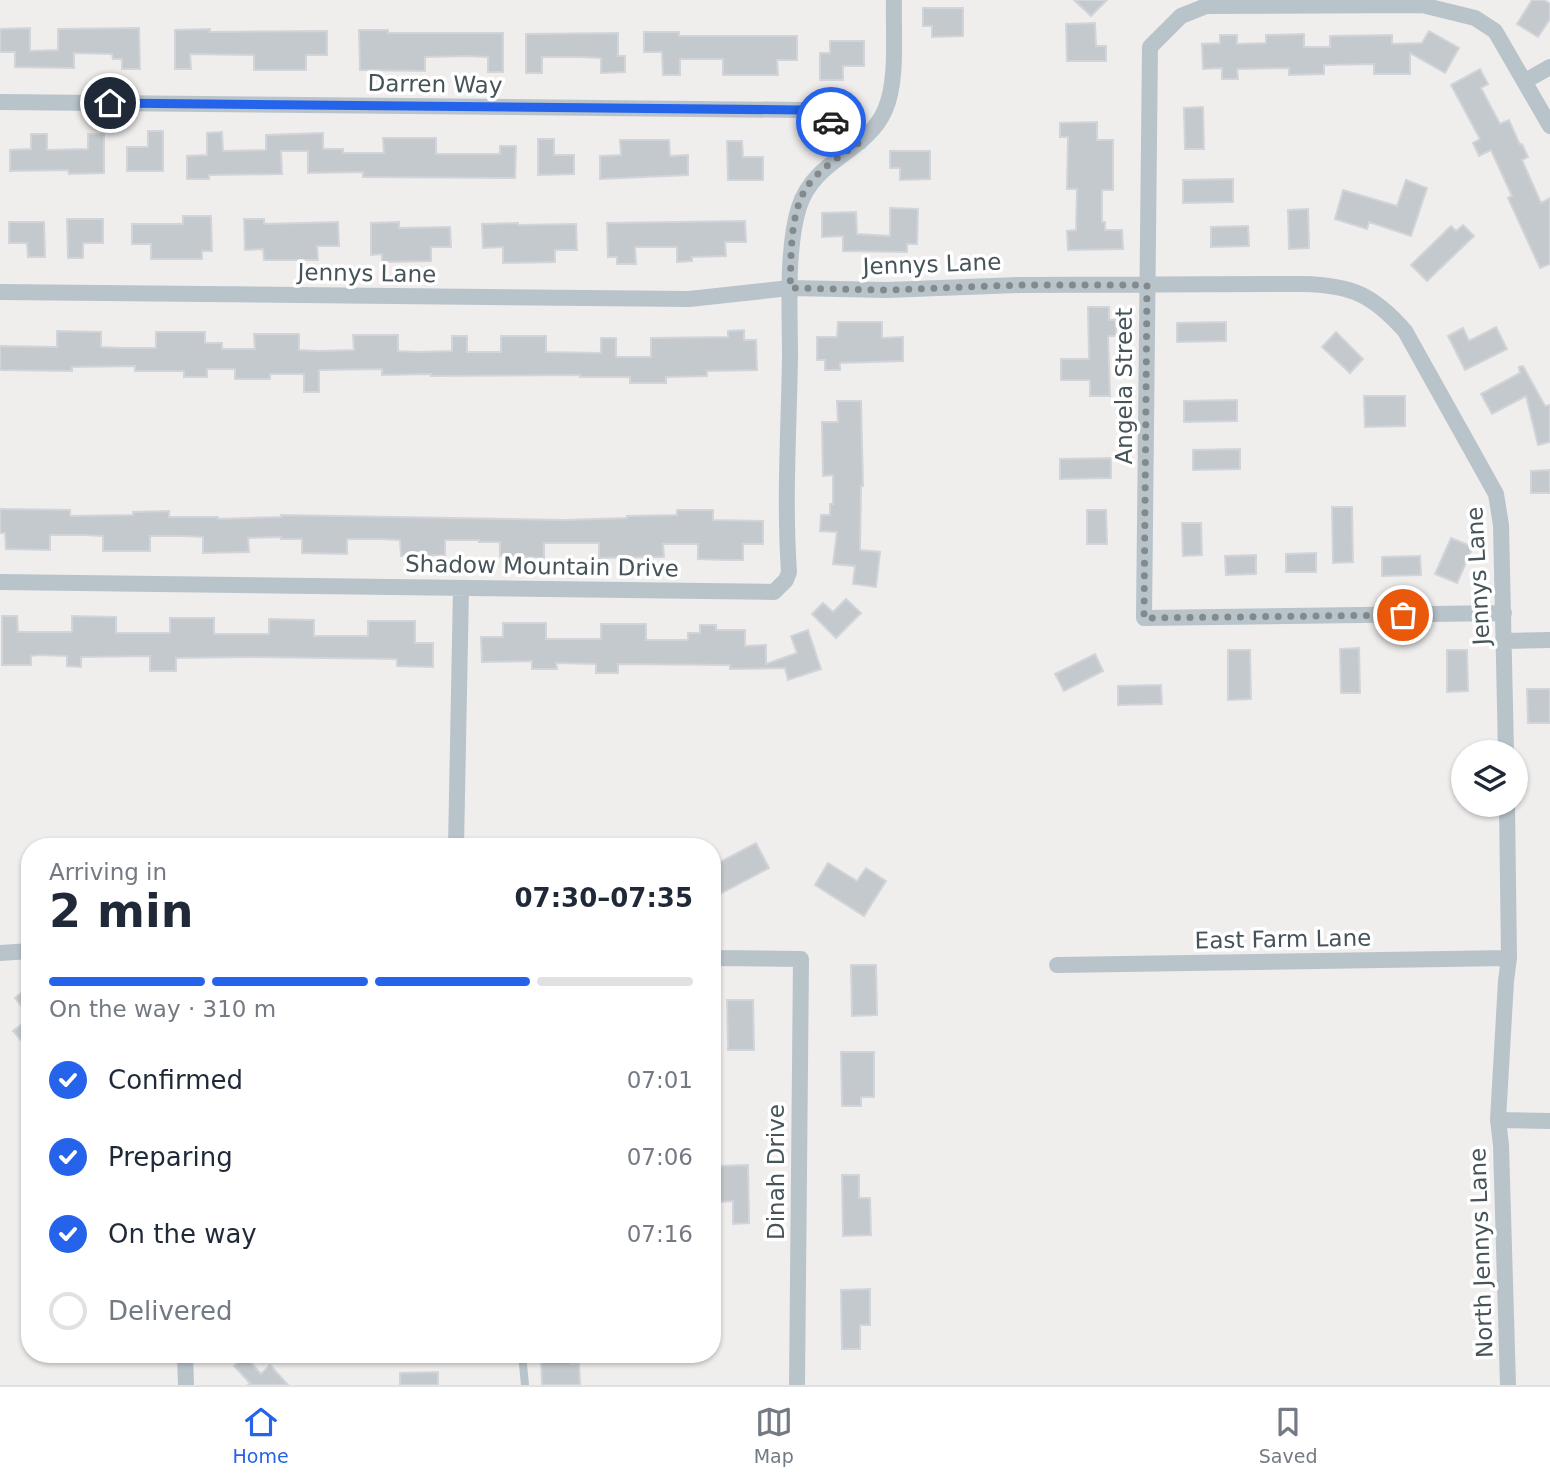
<!DOCTYPE html>
<meta charset="utf-8">
<style>
body{margin:0;font-family:"DejaVu Sans",sans-serif;background:#f6f6f7;color:#1f2937;height:100vh;display:flex;flex-direction:column;font-size:26px;white-space:nowrap}
*{box-sizing:border-box;margin:0}
p{font-size:23px;color:#747a83}
.icon{flex:none;width:38px;height:38px;fill:none;stroke:currentColor;stroke-width:2;stroke-linecap:round;stroke-linejoin:round}
.map{position:relative;flex:1;overflow:hidden}
.side{position:absolute;left:21px;top:838px;width:700px;height:525px;display:flex;flex-direction:column;background:#fff;border-radius:28px;box-shadow:0 2px 5px #0004}
.side>*{flex:none}
.tools{position:absolute;left:1451px;top:740px;display:grid;gap:14px}
.tools a{display:grid;place-items:center;width:77px;height:77px;border-radius:50%;background:#fff;box-shadow:0 2px 5px #0004;font-size:35px}
.pin{position:absolute;display:grid;place-items:center;width:60px;height:60px;color:#fff;margin:-30px;border:4px solid #fff;border-radius:50%;box-shadow:0 2px 7px #0007}
.courier{position:absolute;display:grid;place-items:center;width:70px;height:70px;margin:-35px;border:5px solid #2563eb;border-radius:50%;background:#fff;color:#222;box-shadow:0 2px 9px #0007}
.headline em{font-style:normal;font-weight:700}
.headline div{display:flex;flex-direction:column-reverse}
.headline{display:flex;align-items:center;justify-content:space-between;height:119px;padding:0 28px}
h1{font-size:46px;font-weight:700;line-height:52px}
.bar{display:grid;grid-template-columns:repeat(4,1fr);gap:10px 7px;align-content:center;height:84px;padding:0 28px}
.bar i{height:9px;border-radius:5px;background:#e0e1e3}
.bar .active{background:#2563eb}
.bar p{grid-column:span 4}
ol{padding:0 28px;list-style:none}
li{display:flex;align-items:center;gap:21px;height:77px}
li p{margin-inline-start:auto}
li .icon{padding:7px;border-radius:50%;background:#2563eb;color:#fff;stroke-width:4}
li:last-child{color:#747a83}
li i{width:38px;height:38px;border:4px solid #e0e1e3;border-radius:50%}
.tabs{display:flex;justify-content:space-around;align-items:center;height:98px;border-top:2px solid #e0e1e3;background:#fff;font-size:19px;color:#747a83}
.tabs a{display:grid;justify-items:center;gap:4px}
.tabs .active{color:#2563eb}
.map>svg:first-child{display:block}
</style>
<div class="map">
<svg width="1550" height="1385" viewBox="0 0 1550 1385">
<rect width="100%" height="100%" fill="#f0eded"/>
<!-- building -->
<path fill="#c4c9cd" stroke="#d1d5d9" stroke-width="2" d="M1074 0H1107L1091 16Z
M1532 0H1544L1550 4V19L1538 37 1517 24Z
M923 8H963V36L932 37V26H923Z
M1095 23 1096 46H1106V61H1067L1066 24Z
M30 28V51L58 50V29L139 28 140 69H122V59H113L112 54 74 53V68L15 67V52H0V29Z
M210 29V32L327 31V55H306V70H254V55L190 54 191 69H175V30Z
M359 30H388V33H503V72H488V57L468 56 425 57V71L360 70Z
M1429 31 1459 48 1445 73 1410 53V74H1374V64L1324 65V74L1289 75V68L1237 69 1238 79H1222V68L1203 69 1202 44 1220 43V35H1237V44L1266 43V35L1304 34V47H1330V36L1392 35V44L1422 43Z
M644 32H679V36H797V60H777L778 75H723V59H680V75H663L662 52H644Z
M618 33V56H625V72L601 73V58L581 57H542V73H526V34Z
M830 41H864V66H843V80H820V53H830Z
M1480 69 1488 84 1481 88 1500 124 1509 120 1520 145 1522 144 1528 157 1522 160 1541 203 1550 198V264L1540 268 1508 198 1512 196 1491 150 1479 156 1473 143 1480 139 1451 85Z
M1203 107 1204 149H1185L1184 108Z
M1097 122V140H1113V190H1102V222H1105V230H1122L1123 249 1068 250 1067 231 1076 230 1077 189H1067L1068 137H1060V123Z
M148 131H163V171H127V147H148Z
M222 132 223 151 266 150V135L323 133V149H343V153H384L383 138H436V154H500V146H516L515 178 363 177V172L308 173V151H281L282 174 209 175V179H187V156L207 155V133Z
M31 134H47V150L88 149V134H104V173L69 174 68 170 10 171V150L31 149Z
M538 139H554V155H574V174L538 175Z
M620 140H669L670 156 688 155V175L600 179V156L621 155Z
M727 141H742L743 157H763V180H728Z
M890 151H930V179L900 180V168H890Z
M1233 179V202L1183 203V180Z
M1406 180 1427 188 1411 236 1369 222 1367 229 1335 219 1343 190 1397 206Z
M890 208 918 209 917 244H907V252L843 251V236L822 237V213L856 212 857 234 890 236Z
M1308 209 1309 248 1289 249 1288 210Z
M183 216H211L212 251H202V259H151V244H132V224H183Z
M67 219H103V243H83V258H68Z
M244 219H264V224L338 222 339 246H317L318 260H264L263 249 245 250Z
M745 221 746 242H725L726 256 692 257V261L677 262V247H635L636 264H617V257H608L607 223Z
M9 222H44L45 257H28L27 243H9Z
M399 222V228L450 227 451 247H431V261L382 262V254L371 255V223Z
M518 223V225L576 224 577 250H555V262L503 263V247L483 248 482 224Z
M1463 225 1474 236 1427 281 1411 265 1451 226 1456 231Z
M1248 226 1249 246 1211 247V227Z
M1088 307H1109V320H1116V336H1108L1110 396H1090V380H1061V359H1089Z
M838 322H882V338L903 337V361L840 363V370H825V360H817V337H837Z
M1226 322V341L1177 342V323Z
M1496 327 1507 349 1465 370 1448 336 1463 328 1469 341Z
M744 330V340H756L757 370 707 371V376L666 377V383H630V377H580V375L431 376V374L382 375V369L319 370V392H304V374H270V379H235V369H207V377H184V371H135V366L72 367V371L0 370V346L57 347V331L101 332V347L121 348H156V332H205V343H222V349H255L254 334H299V350L319 351 354 350 353 335H398V351L418 352 452 351V336H467V352H501V336H546V352L601 353V338H616V357H651V338L728 337V331Z
M1336 332 1363 359 1350 373 1322 347Z
M1523 366 1545 406 1550 405V442L1538 445 1526 396 1492 414 1481 394 1520 373 1519 367Z
M1364 396H1405V426L1365 427Z
M1237 400V421L1184 422V401Z
M837 401H861L863 486H861L860 550 880 552 876 587 853 584 855 566 833 564 837 532 820 531 821 515H830V504H833V475L823 476 822 422H838Z
M1240 449V469L1193 470V450Z
M1111 458V478L1060 479V459Z
M1550 470V493H1531V471Z
M1332 507H1352L1353 562 1333 563Z
M0 509 70 510V516L133 515V512L169 511V517H218V519L281 517V515L565 520 627 518V516L677 515V510H713V520L763 521V544H743V560H727L698 559V544H663L664 557 599 558V543H544V558L500 556V542H479V540H445V555L401 556 400 540 381 539H347V554L302 553V539H281V537L248 538 249 552 203 553V537L183 536H150V551H103V536L84 535H50V550L6 549 5 533H0Z
M1087 510H1106L1107 544H1087Z
M1182 523H1201L1202 555 1183 556Z
M1451 538 1473 547 1457 583 1435 574Z
M1316 553V572H1286V554Z
M1256 555V574L1226 575 1225 556Z
M1420 556 1421 575 1382 576V557Z
M846 599 861 613 836 638 812 614 823 603 833 612Z
M2 616H17L18 632H72V616L116 617V633H170V618H214V634H269V619L314 620V636H368V621H415V643H433V667L397 666V659L249 657 176 658V671H150V656L81 657V667L67 666V656L38 655 31 656V665H2Z
M503 623H546V639H601V624H646V640H688V633H700V625H716V630H745V646L766 645V664L797 653 791 636 808 630 821 669 788 680 785 668 730 669V665L618 664V673H596V664L556 663 557 669H532V661L482 662 481 637H503Z
M1359 648 1360 693H1341L1340 649Z
M1228 650H1250L1251 699 1228 700Z
M1447 650H1467L1468 691 1447 692Z
M1095 654 1103 671 1064 691 1055 674Z
M1161 685 1162 704 1118 705V686Z
M1527 689H1550V723H1528Z
M756 843 769 868 718 895 712 885V866Z
M828 863 857 881 866 868 886 881 864 916 815 885Z
M851 965H876L877 1015 852 1016Z
M30 986V1017L15 998Z
M727 1000H753L754 1050H728Z
M30 1018V1051L13 1031Z
M841 1052H874V1097H861V1106H842Z
M748 1165 749 1223 733 1224V1201L720 1202 719 1166Z
M842 1175H859V1198H870L871 1235 843 1236Z
M870 1289V1325H860V1349H842L841 1290Z
M245 1356 261 1374 270 1365 288 1385H248L250 1383 234 1366Z
M570 1356V1364H579L580 1385H542L541 1357Z
M438 1372V1385H400V1373Z"/>
<g fill="none" stroke-linecap="round" stroke-linejoin="round">
<!-- lane -->
<path stroke="#b9c4ca" stroke-width="8" d="M522 1354 525 1385"/>
<!-- street -->
<path stroke="#b9c4ca" stroke-width="16" d="M1525 81 1550 67
M0 102 801 110 825 117 860 142
M0 292 689 299 790 288 887 290 1020 285 1303 284C1352 285 1373 295 1405 331L1496 494 1501 525 1506 752
M0 582 774 592 786 580 789 572C784 500 789 427 790 355 790 311 786 249 799 207 815 158 866 153 885 110 898 81 893 32 894 0
M1504 613 1144 618 1150 47 1181 16 1206 6 1422 5 1475 18 1495 31 1550 126
M1504 641 1550 640
M1507 805 1509 958 1506 981 1498 1120 1501 1145 1508 1385
M456 847 461 588
M0 953 30 951
M712 958 801 959 797 1385
M1057 965 1509 958
M1498 1120 1550 1121
M185 1354 186 1385"/>
</g>
<g fill="none" stroke-linecap="round" stroke-linejoin="round">
<!-- done -->
<path stroke="#828a8d" stroke-width="7" stroke-dasharray="0 12.6" d="M831 122 860 142C844 153 827 164 813 179 788 207 792 253 790 288L887 290 1020 285H1147L1144 618 1403 615"/>
<!-- route -->
<path stroke="#2563eb" stroke-width="9" d="M110 103 801 110 825 117 831 122"/>
</g>
<g text-anchor="middle" stroke-width="7" stroke-linejoin="round" paint-order="stroke">
<!-- street labels -->
<g font-size="23" fill="#46545a" stroke="#fff">
<text transform="translate(435 84) rotate(1)" y="8">Darren Way</text>
<text transform="translate(932 264) rotate(-2)" y="8">Jennys Lane</text>
<text transform="translate(367 273) rotate(1)" y="8">Jennys Lane</text>
<text transform="translate(1124 386) rotate(-90)" y="8">Angela Street</text>
<text transform="translate(542 566) rotate(1)" y="8">Shadow Mountain Drive</text>
<text transform="translate(1478 576) rotate(-93)" y="8">Jennys Lane</text>
<text transform="translate(1283 939) rotate(-1)" y="8">East Farm Lane</text>
<text transform="translate(776 1172) rotate(-90)" y="8">Dinah Drive</text>
<text transform="translate(1481 1253) rotate(-92)" y="8">North Jennys Lane</text>
</g>
</g>
</svg>
<div class="tools">
<a><svg class="icon" aria-label="layers" viewBox="0 0 24 24"><path d="M12 4l9 5-9 5-9-5zM3 14l9 5 9-5"/></svg></a>
</div>
<div class="pin" style="left:1403px;top:615px;background:#ea580c"><svg class="icon" aria-label="bag" viewBox="0 0 24 24"><path d="M5 8h14l-1 12H6zM9 8a3 3 0 0 1 6 0"/></svg></div>
<div class="pin" style="left:110px;top:103px;background:#1f2937"><svg class="icon" aria-label="home" viewBox="0 0 24 24"><path d="M3 11l9-7 9 7M6 9v11h12V9"/></svg></div>
<div class="courier" style="left:831px;top:122px"><svg class="icon" aria-label="car" viewBox="0 0 24 24"><path d="M5 17H2v-5l4-1 3-4h7l3 4 3 1v5h-3M9 17h6M6 11h13"/><circle cx="7" cy="17" r="2"/><circle cx="17" cy="17" r="2"/></svg></div>
<section class="side">
<div class="headline"><div><h1>2 min</h1><p>Arriving in</p></div><em>07:30–07:35</em></div>
<div class="bar"><i class="active"></i><i class="active"></i><i class="active"></i><i></i><p>On the way · 310 m</p></div>
<ol>
<li><svg class="icon" aria-label="check" viewBox="0 0 24 24"><path d="M5 12l5 5 9-10"/></svg>Confirmed<p>07:01</p></li>
<li><svg class="icon" aria-label="check" viewBox="0 0 24 24"><path d="M5 12l5 5 9-10"/></svg>Preparing<p>07:06</p></li>
<li><svg class="icon" aria-label="check" viewBox="0 0 24 24"><path d="M5 12l5 5 9-10"/></svg>On the way<p>07:16</p></li>
<li><i></i>Delivered</li>
</ol>
</section>
</div>
<nav class="tabs">
<a class="active"><svg class="icon" aria-label="home" viewBox="0 0 24 24"><path d="M3 11l9-7 9 7M6 9v11h12V9"/></svg>Home</a>
<a><svg class="icon" aria-label="map" viewBox="0 0 24 24"><path d="M3 6l6-2 6 2 6-2v14l-6 2-6-2-6 2zM9 4v14M15 6v14"/></svg>Map</a>
<a><svg class="icon" aria-label="saved" viewBox="0 0 24 24"><path d="M7 4h10v16l-5-4-5 4z"/></svg>Saved</a>
</nav>
